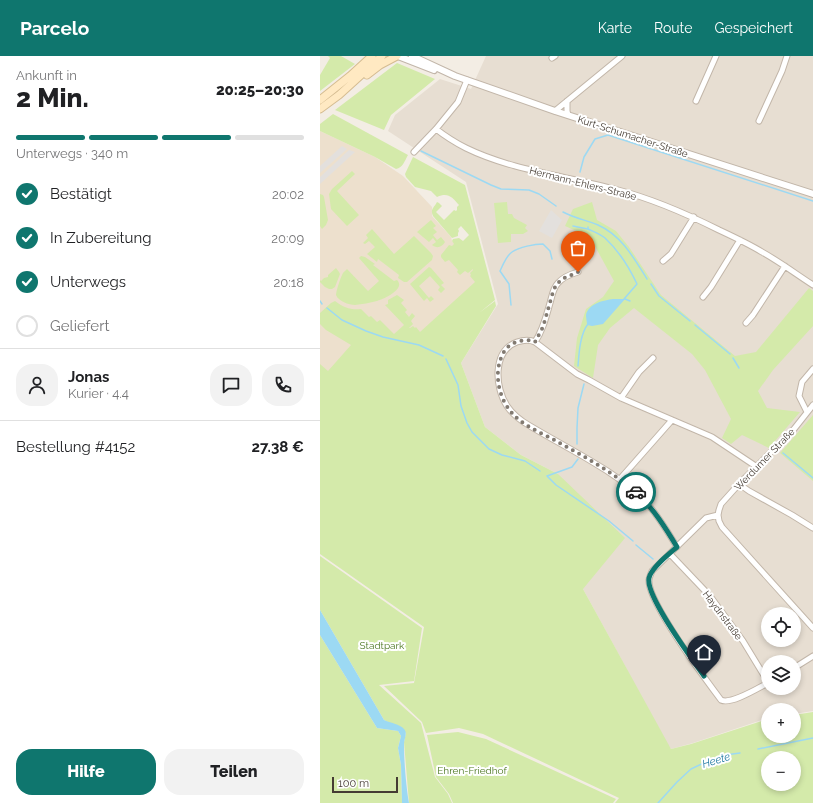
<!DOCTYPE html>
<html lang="de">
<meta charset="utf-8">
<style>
body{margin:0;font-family:Raleway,sans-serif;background:#f2f2f2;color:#202124;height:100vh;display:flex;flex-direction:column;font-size:15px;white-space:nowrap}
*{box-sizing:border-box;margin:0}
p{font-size:13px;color:#757577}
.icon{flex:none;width:22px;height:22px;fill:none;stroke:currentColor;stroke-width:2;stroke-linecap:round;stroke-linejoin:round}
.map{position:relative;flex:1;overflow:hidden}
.side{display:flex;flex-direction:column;background:#fff;width:320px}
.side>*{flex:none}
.fabs{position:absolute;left:441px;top:551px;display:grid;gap:8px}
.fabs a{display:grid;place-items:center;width:40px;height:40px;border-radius:50%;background:#fff;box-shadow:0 2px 6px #0003;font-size:20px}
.scale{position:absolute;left:12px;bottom:10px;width:66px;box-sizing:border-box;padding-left:4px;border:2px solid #453c33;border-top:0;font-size:11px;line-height:14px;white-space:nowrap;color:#453c33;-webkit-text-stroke:3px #fff;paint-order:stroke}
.pin{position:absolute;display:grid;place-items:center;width:34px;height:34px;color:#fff;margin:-41px -17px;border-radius:50% 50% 50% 0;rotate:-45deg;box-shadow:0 0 4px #0007}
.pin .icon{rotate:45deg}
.courier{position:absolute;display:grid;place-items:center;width:40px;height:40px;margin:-20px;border:3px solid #0f766e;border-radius:50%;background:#fff;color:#222;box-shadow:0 1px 5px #0007}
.head em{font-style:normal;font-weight:800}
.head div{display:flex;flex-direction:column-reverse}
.head{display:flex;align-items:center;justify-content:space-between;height:68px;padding:0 16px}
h1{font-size:26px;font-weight:800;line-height:30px}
.bar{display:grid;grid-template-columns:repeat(4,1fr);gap:6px 4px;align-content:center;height:48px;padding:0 16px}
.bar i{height:5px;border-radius:3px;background:#e0e0e0}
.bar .active{background:#0f766e}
.bar p{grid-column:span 4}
.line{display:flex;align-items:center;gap:10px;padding:0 16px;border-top:1px solid #e0e0e0}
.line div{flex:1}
.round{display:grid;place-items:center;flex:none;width:42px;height:42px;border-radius:16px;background:#f2f2f2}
ol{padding:0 16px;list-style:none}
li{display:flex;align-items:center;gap:12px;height:44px}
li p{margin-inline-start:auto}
li .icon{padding:4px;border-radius:50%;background:#0f766e;color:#fff;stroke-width:4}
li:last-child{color:#757577}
li i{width:22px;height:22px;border:2px solid #e0e0e0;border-radius:50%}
.cta{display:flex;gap:8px;margin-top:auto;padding:8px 16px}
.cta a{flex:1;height:46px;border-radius:16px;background:#0f766e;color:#fff;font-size:16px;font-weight:800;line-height:46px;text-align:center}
.cta a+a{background:#f2f2f2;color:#202124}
header{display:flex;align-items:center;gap:24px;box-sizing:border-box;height:56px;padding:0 20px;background:#0f766e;color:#fff}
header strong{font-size:19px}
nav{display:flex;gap:22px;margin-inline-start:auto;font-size:14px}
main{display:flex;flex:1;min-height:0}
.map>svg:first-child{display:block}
</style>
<header>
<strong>Parcelo</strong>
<nav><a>Karte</a><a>Route</a><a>Gespeichert</a></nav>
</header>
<main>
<section class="side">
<div class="head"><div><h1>2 Min.</h1><p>Ankunft in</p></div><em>20:25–20:30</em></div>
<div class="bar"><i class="active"></i><i class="active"></i><i class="active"></i><i></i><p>Unterwegs · 340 m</p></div>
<ol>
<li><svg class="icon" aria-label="check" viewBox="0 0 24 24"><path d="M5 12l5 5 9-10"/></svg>Bestätigt<p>20:02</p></li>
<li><svg class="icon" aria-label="check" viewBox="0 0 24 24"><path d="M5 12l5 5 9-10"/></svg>In Zubereitung<p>20:09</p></li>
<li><svg class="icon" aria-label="check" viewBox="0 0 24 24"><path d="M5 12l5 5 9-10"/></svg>Unterwegs<p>20:18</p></li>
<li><i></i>Geliefert</li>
</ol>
<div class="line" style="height:72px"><a class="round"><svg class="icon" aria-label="person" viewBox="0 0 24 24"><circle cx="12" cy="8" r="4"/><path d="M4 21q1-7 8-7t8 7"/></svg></a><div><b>Jonas</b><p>Kurier · 4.4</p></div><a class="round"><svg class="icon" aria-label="chat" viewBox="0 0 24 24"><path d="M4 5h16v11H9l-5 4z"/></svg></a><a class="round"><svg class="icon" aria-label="phone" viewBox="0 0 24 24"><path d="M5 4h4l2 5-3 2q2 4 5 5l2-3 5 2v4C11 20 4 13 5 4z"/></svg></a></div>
<div class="line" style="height:52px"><div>Bestellung #4152</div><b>27.38 €</b></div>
<div class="cta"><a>Hilfe</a><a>Teilen</a></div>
</section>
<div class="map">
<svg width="493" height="747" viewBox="0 0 493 747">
<rect width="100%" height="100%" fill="#f3ede4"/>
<!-- residential -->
<path fill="#e7ded2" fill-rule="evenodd" d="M166 0H493V655L474 658V654H448V662L373 687 351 693 337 675 304 608 263 533 238 418 201 399 165 371 141 307 178 248 146 126 68 75 75 59 120 23 151 33ZM448 558H474V584H448ZM448 606H474V632H448Z"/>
<!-- education -->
<path fill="#ede0cd" d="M0 75 55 101 83 120 112 151V160L131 181 132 185 167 226 106 289 8 321 0 316Z"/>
<!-- green -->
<path fill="#d4eaaa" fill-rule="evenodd" d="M8 0H21L35 8 0 35V19L10 2Z
M77 7 115 23 71 59 64 74 15 54Z
M13 58 88 99C85 104 83 112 76 113L55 101 0 75V68Z
M93 101 145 129 175 244 159 257 175 245 176 250 141 307 165 371 201 399 238 418 305 482 263 533 351 693 371 688 448 663V680H474V659L493 656V747H295L299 742 163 678 139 672 106 677 102 666 64 630 94 627 104 571 0 498V308L8 315 31 289 6 274 0 268V257L11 247 15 245C24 252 31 254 41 253L49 261 51 260 57 266 60 264 74 278 84 269 65 249 68 248V244L77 239 84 244 81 247 87 254 85 256 89 261 92 257 95 260 91 265 93 268 89 272H90L93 270 95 272 96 271 100 276 155 226 150 220 151 219 150 217 153 214V213L148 217 145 215 140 219 137 216 138 214 129 204 125 206 121 201V199L129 189 132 190 134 188 132 185 133 183 139 182 143 185 149 179 141 170 138 173 139 175 138 177V180L132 182 113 160C110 153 114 152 117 146L119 147 122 150 116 156 124 164 134 154 136 155 137 154V151L139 149C132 141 128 136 117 141L111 135 95 131 86 121 85 118ZM448 702H474V728H448Z
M32 115 35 118 17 135 39 159 27 170 11 153 9 138 12 133Z
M0 138 3 139 4 141 8 164 6 169 2 173 0 170Z
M187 146 188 158H192L194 162 207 169 205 172 208 175 203 178H191V186L178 187 174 147Z
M272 146 277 164 296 175 309 191 341 239 415 300 436 296 489 232 493 235V270L453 314 438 335 447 352 480 356 449 392 422 379 411 388 402 382 411 363 385 314 372 298 314 252 290 272 278 289 273 322 254 310 257 282 266 253 283 241 294 225 270 181 245 170 253 153Z
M111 164 116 170 113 172 117 176 113 179 117 184 121 181 125 186C122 191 117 193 112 189L116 186 113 182 109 186 97 176Z
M52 173 74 198 94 180 111 197 113 200 112 204 87 226H84L78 222 79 219 58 203 57 206 47 198 55 191 49 185 45 188 43 187 48 182 46 179Z
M41 200 45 201 55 208 53 209 74 225 77 224C86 233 64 243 57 245 50 247 42 248 35 249 29 249 18 245 16 239 16 235 21 220 23 217 24 216 26 214 27 213L48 235 59 225 39 202Z
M109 211 111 212 124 227 121 229 125 233 121 237 118 234 120 231 110 220 99 230 109 242 111 240 114 243 110 246 107 242 104 245 90 228Z
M16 212 19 216 20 218 15 231 12 233H9L5 231 0 226V224L1 225 4 222 8 221V219Z
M493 359V425L460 397Z
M0 500 102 572 94 625 59 629 101 667 115 721 128 738 132 747H89L84 686 86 677 70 667 64 664 0 554Z
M0 579 57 672 78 675 81 680 78 692 81 709 82 747H0Z
M138 676 166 683 296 743 293 747H133L129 738 116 721 107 679Z"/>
<!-- parking -->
<path fill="#e3e0dd" d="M22 90 27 93 0 117V110Z
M29 94 35 96 0 128V121Z
M231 154 242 164 232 182 219 175Z"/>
<!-- water -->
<path fill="#9cd9f3" d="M293 243H305L283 268 272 270 267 269C267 266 266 262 266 259 268 248 284 244 293 243Z
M0 554 64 664C70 667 80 668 84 673 88 677 84 683 84 688 84 705 86 730 89 747H82V746L81 709 78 692 81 680 78 675 57 672 0 579Z"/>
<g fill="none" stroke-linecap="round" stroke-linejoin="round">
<!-- stream -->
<path stroke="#9cd9f3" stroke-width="1.5" d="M101 95 171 129 181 133 209 134 219 138 236 150
M260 116 264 101 275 83 288 79 493 145
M243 156C254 162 266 164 278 169 301 179 314 202 327 223
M253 170 268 173
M268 171V173C274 176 280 178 285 182 299 195 309 211 317 228L304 243
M331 228 339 240 370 265
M305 243 310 245
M0 245 2 248
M191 249 189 228 180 215C183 209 186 200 192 196 199 191 215 188 223 188L230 195 232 203
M7 252 22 264 46 275 63 281 99 289 123 300
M375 269 410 298
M413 302 419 312
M126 303 138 329 141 350 147 367 152 376 169 393 182 399 205 405 220 415
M258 310C259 297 260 278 268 268
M257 388V372L258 352 264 328
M463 397 493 422
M258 403 252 411 227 420 236 429 289 465 313 485
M316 489 333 503
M438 693 493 682
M338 747 357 726 371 713 390 704 405 699 420 697"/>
<defs>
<path id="minor" d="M232 2 235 0
M247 45V55L248 59
M376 45 396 0
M235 55 302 0
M439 65 462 15 467 0
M116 73C125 80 136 87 146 92 193 115 248 120 298 134 333 143 367 158 399 174 414 181 429 188 442 196 460 206 476 218 493 229
M94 96 116 73 138 46 147 24
M343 205 351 198 374 161
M383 241 391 231 420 184
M426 267 433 259 465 210
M215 286C223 274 226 261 230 247 232 240 233 232 238 227 243 221 251 218 258 216
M301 342 319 316 333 302
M493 349 474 373 419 428 401 448 399 454 398 459 399 465 402 471 493 572
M487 356 479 340 482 326 493 313
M300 423 352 364
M419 428 429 435 472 459 493 472
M398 459 386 462 332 515C331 518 329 521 329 524 327 545 386 624 401 644 411 649 438 632 448 627
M357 491C347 475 337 457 323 443 308 428 290 416 271 405 251 393 230 382 210 370 201 365 193 359 187 350 175 332 172 295 197 286 203 284 209 283 215 286L257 318 269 324 301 342 392 381 437 411
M350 498 390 540 423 585 448 626
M474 612 493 600"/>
<path id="tertiary" d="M78 0 114 14
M92 0 135 20 235 55 493 138"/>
<path id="secondary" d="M47 19 60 9 77 0
M0 44 30 20 52 0
M0 53 19 39 62 0"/>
</defs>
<!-- minor casing -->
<use href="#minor" stroke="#c2b6a9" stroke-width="7"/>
<!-- tertiary casing -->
<use href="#tertiary" stroke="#c2b6a9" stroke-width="8"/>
<!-- secondary casing -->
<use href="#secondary" stroke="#d5bc91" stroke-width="9"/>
<!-- minor -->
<use href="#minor" stroke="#fff" stroke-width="5"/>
<!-- tertiary -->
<use href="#tertiary" stroke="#fff" stroke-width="6"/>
<!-- secondary -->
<use href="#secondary" stroke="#ffe9c2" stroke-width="7"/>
</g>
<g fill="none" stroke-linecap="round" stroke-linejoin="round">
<!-- done -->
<path stroke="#827a71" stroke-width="4" stroke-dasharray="0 7.2" d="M258 216 242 223 236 229 233 236 223 271 215 286C207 282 196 285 189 290 182 296 179 306 178 315 177 330 182 346 192 357 203 370 222 377 236 385 264 400 292 416 316 436"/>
<!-- route -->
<path stroke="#0f766e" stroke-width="5" d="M316 436C333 452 345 471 357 491 349 498 331 512 329 522 325 540 373 604 384 620"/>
</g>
<g text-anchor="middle" stroke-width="4" stroke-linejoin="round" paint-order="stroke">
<!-- street labels -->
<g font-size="10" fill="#453c33" stroke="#fff">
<text transform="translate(313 80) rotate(18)" y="4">Kurt-Schumacher-Straße</text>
<text transform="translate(263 127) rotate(14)" y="4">Hermann-Ehlers-Straße</text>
<text transform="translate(444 403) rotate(-46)" y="4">Werdumer Straße</text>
<text transform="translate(403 559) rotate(53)" y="4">Haydnstraße</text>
</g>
<!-- park labels -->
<g font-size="10" fill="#4e7924" stroke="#fff">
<text x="62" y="593">Stadtpark</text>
<text x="152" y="718">Ehren-Friedhof</text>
</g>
<!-- water labels -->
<g font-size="11" font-style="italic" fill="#267da5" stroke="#fff">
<text transform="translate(396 704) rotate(-17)" y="4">Heete</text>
</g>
</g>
</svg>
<div class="fabs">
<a><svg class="icon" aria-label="locate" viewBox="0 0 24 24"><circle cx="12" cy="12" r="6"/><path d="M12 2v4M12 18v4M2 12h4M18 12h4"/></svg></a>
<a><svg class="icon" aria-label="layers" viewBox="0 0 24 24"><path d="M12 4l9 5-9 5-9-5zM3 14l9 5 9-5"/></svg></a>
<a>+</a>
<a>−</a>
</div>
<div class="scale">100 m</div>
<div class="pin" style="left:258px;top:216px;background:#ea580c"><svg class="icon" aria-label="bag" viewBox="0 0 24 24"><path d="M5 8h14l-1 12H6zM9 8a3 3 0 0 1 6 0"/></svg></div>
<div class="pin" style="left:384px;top:620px;background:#1f2937"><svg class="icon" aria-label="home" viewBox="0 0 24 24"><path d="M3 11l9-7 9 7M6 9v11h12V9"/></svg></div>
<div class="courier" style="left:316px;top:436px"><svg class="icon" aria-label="car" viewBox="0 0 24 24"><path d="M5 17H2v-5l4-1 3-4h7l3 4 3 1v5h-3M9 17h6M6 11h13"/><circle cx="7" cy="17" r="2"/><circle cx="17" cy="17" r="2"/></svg></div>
</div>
</main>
